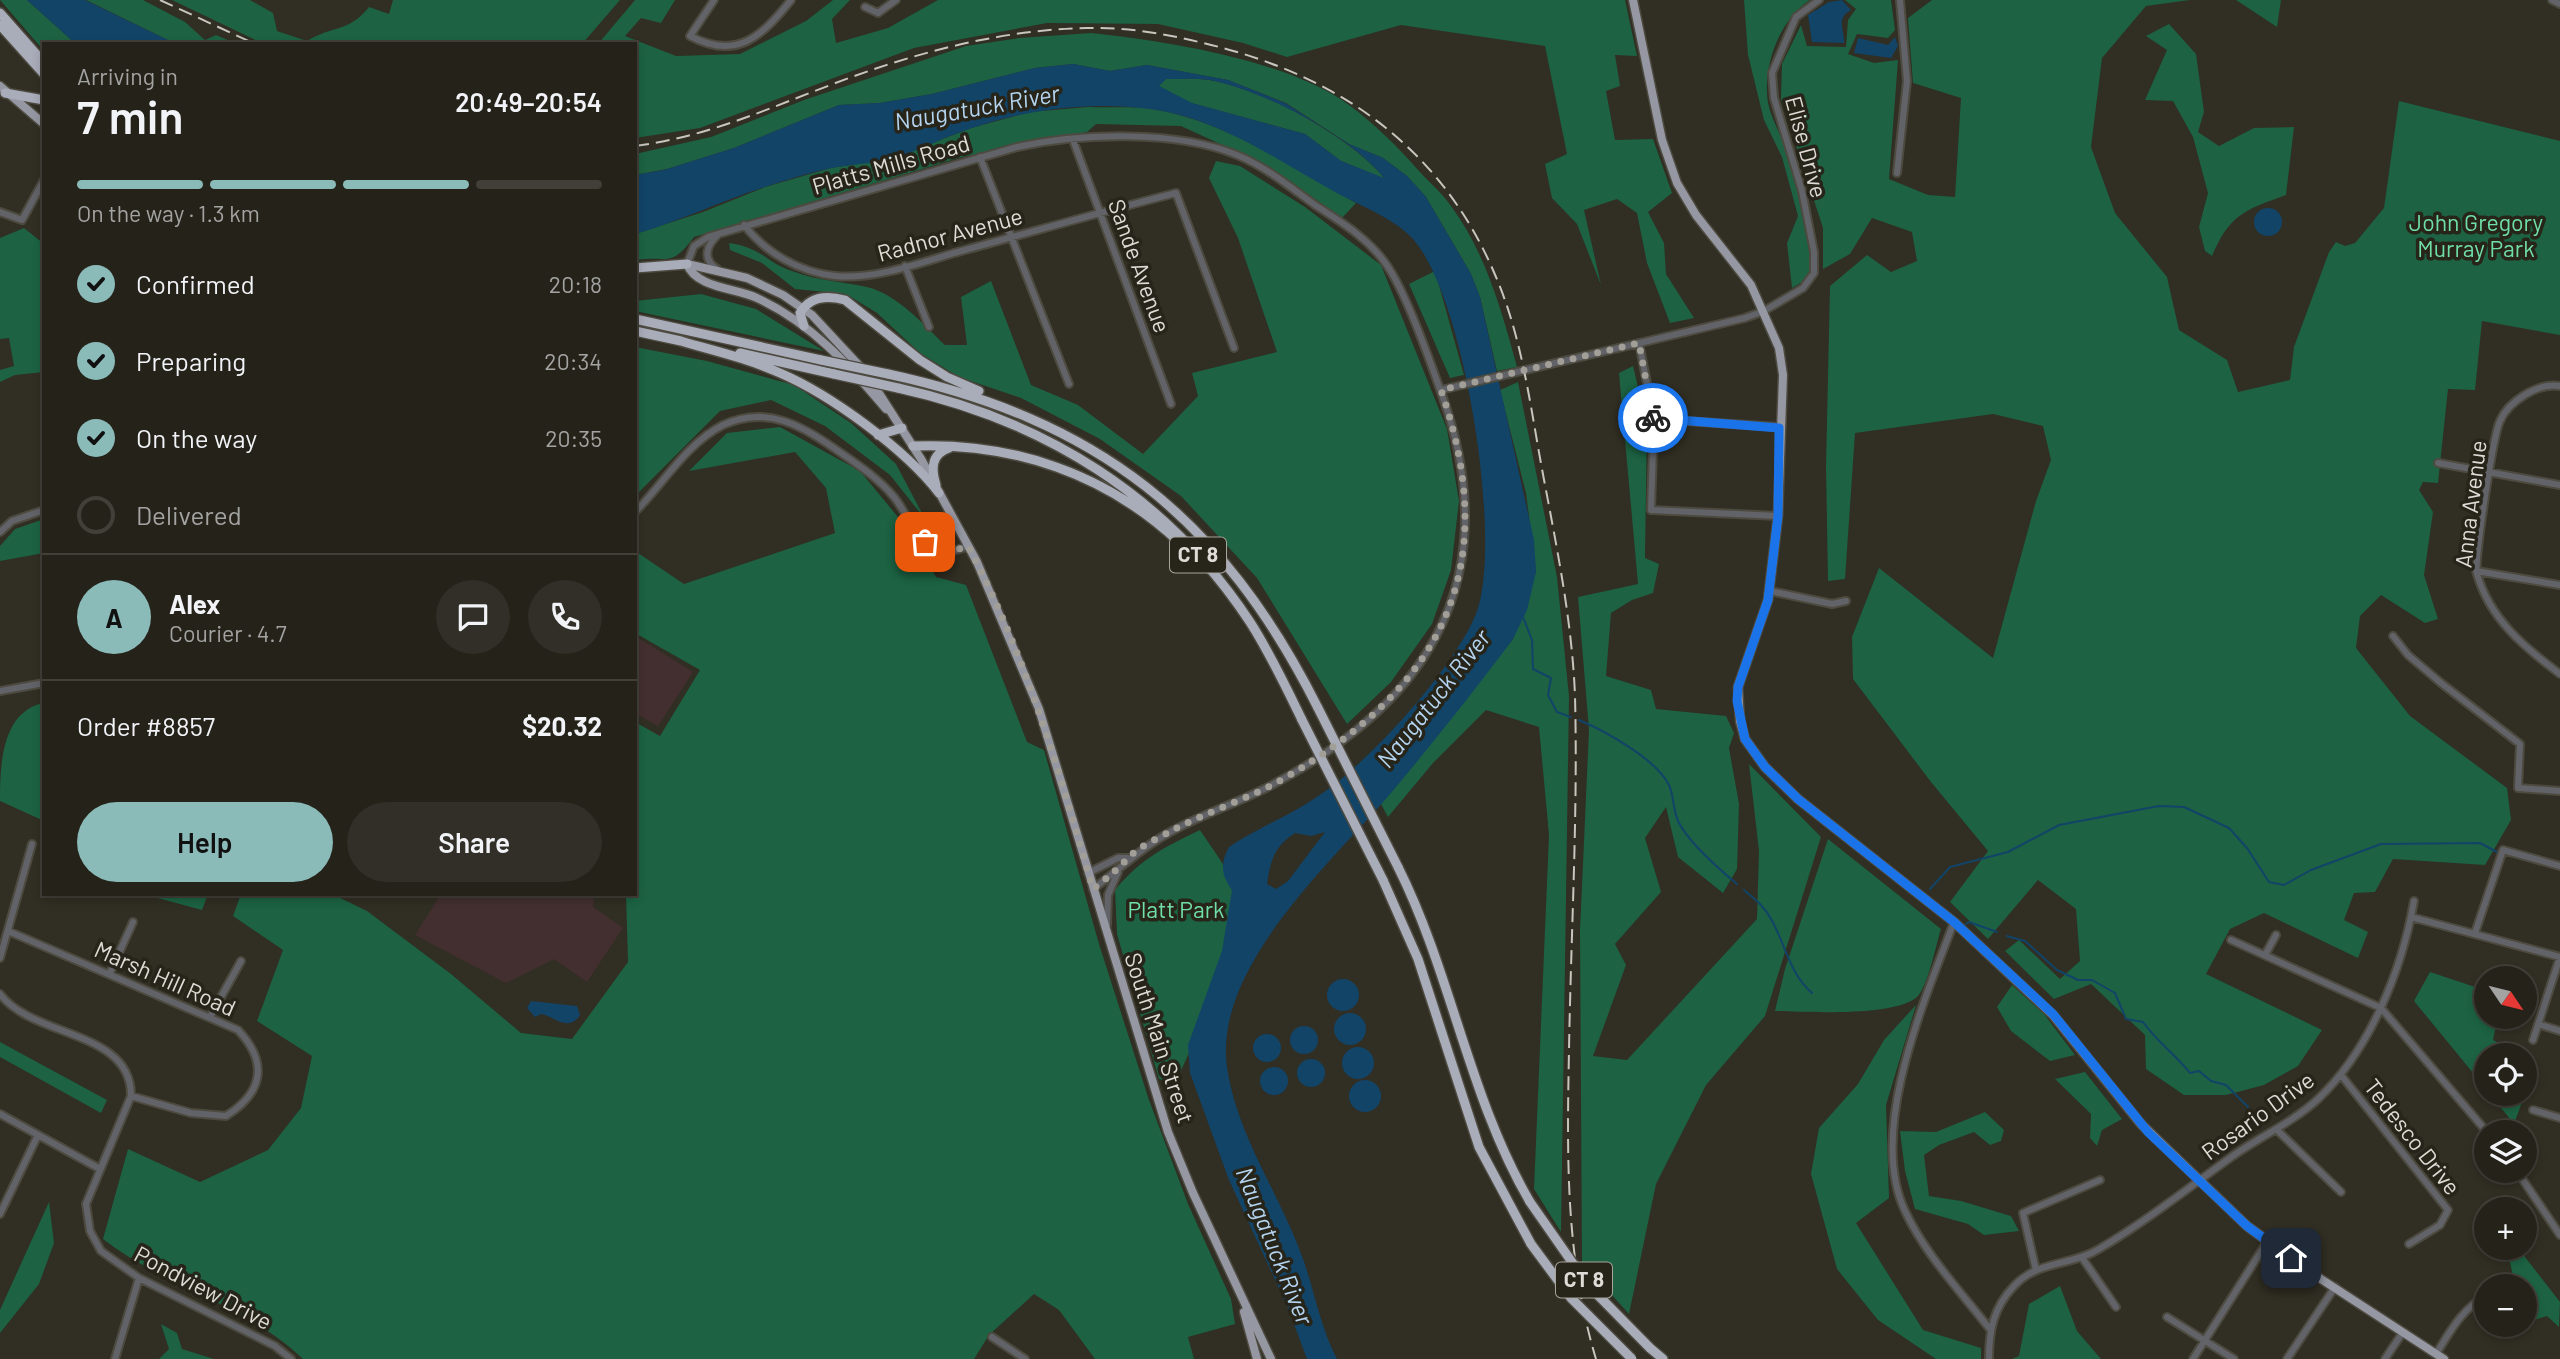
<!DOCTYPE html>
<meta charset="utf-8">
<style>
body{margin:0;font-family:Barlow,sans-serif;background:#312f27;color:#f1f3f6;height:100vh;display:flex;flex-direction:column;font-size:26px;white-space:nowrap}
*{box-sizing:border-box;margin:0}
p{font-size:23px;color:#a3a4a2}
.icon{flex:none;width:38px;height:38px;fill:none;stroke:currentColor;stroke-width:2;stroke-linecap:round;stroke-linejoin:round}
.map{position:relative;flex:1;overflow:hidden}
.details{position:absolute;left:42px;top:42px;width:595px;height:854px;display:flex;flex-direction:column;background:#25221a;border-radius:0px;box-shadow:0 4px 10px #0003,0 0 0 2px #423f39}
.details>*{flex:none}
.needle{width:46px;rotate:125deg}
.fabs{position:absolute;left:2474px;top:966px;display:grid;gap:14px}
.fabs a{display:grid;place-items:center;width:63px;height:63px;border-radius:50%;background:#25221a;box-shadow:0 4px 10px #0003,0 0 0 2px #423f39;font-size:35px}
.pin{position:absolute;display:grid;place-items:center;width:60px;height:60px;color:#fff;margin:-30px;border-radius:14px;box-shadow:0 4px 10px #0006}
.courier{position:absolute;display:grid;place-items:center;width:70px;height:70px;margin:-35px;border:5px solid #1a73e8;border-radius:50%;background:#fff;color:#222;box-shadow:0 2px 9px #0007}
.head em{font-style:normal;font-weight:600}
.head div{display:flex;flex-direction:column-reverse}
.head{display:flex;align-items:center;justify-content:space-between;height:119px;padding:0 35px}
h1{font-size:46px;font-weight:600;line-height:52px}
.bar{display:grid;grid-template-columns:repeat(4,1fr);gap:10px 7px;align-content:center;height:84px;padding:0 35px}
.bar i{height:9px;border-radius:5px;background:#423f39}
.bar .current{background:#8bbbb9}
.bar p{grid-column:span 4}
.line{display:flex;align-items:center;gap:18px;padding:0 35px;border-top:2px solid #423f39}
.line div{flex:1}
.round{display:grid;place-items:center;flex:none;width:74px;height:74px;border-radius:37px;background:#312f27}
ol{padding:0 35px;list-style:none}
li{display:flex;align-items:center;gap:21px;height:77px}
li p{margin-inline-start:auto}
li .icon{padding:7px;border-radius:50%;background:#8bbbb9;color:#111;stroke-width:4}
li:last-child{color:#a3a4a2}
li i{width:38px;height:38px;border:4px solid #423f39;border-radius:50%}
.action{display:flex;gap:14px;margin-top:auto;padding:14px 35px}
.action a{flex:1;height:80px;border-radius:42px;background:#8bbbb9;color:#111;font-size:28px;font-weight:600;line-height:80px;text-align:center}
.action a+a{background:#312f27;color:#f1f3f6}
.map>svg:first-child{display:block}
</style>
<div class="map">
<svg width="2560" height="1359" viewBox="0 0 2560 1359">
<rect width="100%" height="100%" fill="#312e23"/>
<!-- industrial -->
<path fill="#432f30" d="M635 636 693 672 658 726 635 713Z
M441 894H594L593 907 623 928 587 982 554 959 506 983 415 935Z"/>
<!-- green -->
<path fill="#1c6243" d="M0 0H27L76 44H44V51Z
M86 0H143L185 22 205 40 216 35 237 44H176Z
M172 0H250L273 13 277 31 307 41C333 25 348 33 369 7L389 14 393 0H620L582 44H264Z
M635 0H675L661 23 641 18 625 36 676 56 740 54 806 21 833 0H850L832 19 836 43 888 28 938 0H1625L1637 56 1615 55 1620 86 1606 91 1615 140 1653 139 1672 193 1648 212 1664 243 1666 274 1694 318 1670 323 1647 263 1637 213 1617 199 1584 210 1601 285 1577 224 1552 198 1545 164 1567 154 1545 46 1401 25 1287 57 1243 43 1158 24 1047 23 914 48 700 128 635 138V44H598Z
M1744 0H1810C1779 20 1762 67 1768 103 1772 122 1784 139 1789 158 1799 195 1806 231 1812 268L1804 281 1792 288 1787 243 1798 216 1782 157 1764 120 1748 55Z
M1845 0H1891L1895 30 1888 38 1857 34 1848 54 1874 63 1898 60 1889 179 1928 195 1955 197 1961 98 1913 83 1908 18 1932 0H2190L2146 6 2102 58 2091 147 2115 213 2167 277 2179 330 2227 360 2238 392 2290 380 2294 347 2329 252 2336 242 2345 246 2355 243 2384 208 2399 101 2560 141V335L2482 321 2475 390 2448 389 2438 483 2423 482 2419 490 2433 512 2424 575 2438 619 2425 623 2381 595 2360 616 2356 648 2410 716 2507 788 2511 820 2485 865 2393 859 2375 892 2354 893 2344 920 2368 932 2358 958 2264 913 2230 929 2206 974 2322 1030 2298 1066 2264 1085 2226 1095H2184L2146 1069 2145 1035 2091 984 2054 999 2005 951 2019 940 2060 979 2080 961 2076 909 2038 880 1988 939 1950 902 1988 851 1931 782 1853 679 1852 637 1879 568 1993 658 2036 501 2051 460 2043 426 1993 414 1855 433 1845 579 1828 581 1826 466 1830 286 1867 255 1891 272 1917 261 1912 232 1872 218 1850 254 1823 269V228L1781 99 1782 64 1801 25 1807 46 1846 47 1848 20 1856 9Z
M2236 0H2281L2277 27Z
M2169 24 2196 54 2204 112 2198 132 2219 146 2254 128 2294 127 2286 195C2245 210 2230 214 2212 256L2205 251 2199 227 2208 193 2193 137 2173 101 2145 100 2167 50 2146 36Z
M1091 33C1166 41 1288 60 1349 105 1375 124 1398 147 1419 171 1429 182 1442 193 1451 206 1486 253 1502 312 1517 367L1497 371 1480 297 1471 274 1426 197 1407 176 1383 158 1349 144 1286 103 1228 80 1147 65 1110 71 1073 64 1035 68 932 94 880 103 839 105 734 148 667 169 635 175V154L711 137 804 100 966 46 1019 38Z
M1166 79C1180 79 1195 78 1209 80 1263 89 1351 137 1385 179L1341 161 1305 134 1191 103 1158 86Z
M1088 107C1109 108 1132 106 1152 109 1227 121 1290 167 1356 203L1342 218 1268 166 1181 126 1096 124 1087 132 962 157 694 237C670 269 669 255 635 260V234L703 212 765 187 831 168 894 158 971 128 1030 112Z
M1216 161 1240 166 1305 207 1381 265 1447 429 1459 501 1451 570 1432 624 1391 682 1347 724 1257 578 1181 496 1100 439 1021 398 959 377 920 353 877 313 846 294 795 289 762 263 730 250 729 243C763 248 765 262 792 271 818 281 841 281 867 287 897 294 924 325 945 345H967L961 297 991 281 1031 385 1078 405 1143 454 1198 396 1192 373 1277 352 1238 238 1209 178Z
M24 228 44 244V372L15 375 0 382V370L14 366 9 338 0 339V238Z
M1435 271 1464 375 1450 378 1409 284Z
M701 294 756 309 824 351 635 311V301Z
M635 347 707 361 794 385 851 423 896 464 925 519 890 475 825 426 771 400 720 411 635 496Z
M1633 366 1647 425 1645 558 1659 564 1653 593 1632 600 1611 613 1606 676 1651 690 1656 709 1726 716 1734 733 1729 748 1739 804 1737 869 1723 893 1678 857 1666 807 1645 838 1661 892 1615 944 1626 965 1593 1056 1627 1060 1757 919 1759 851 1749 764 1821 837 1765 1016 1706 1085 1656 1184 1629 1314 1582 1262 1580 930 1589 730 1578 597 1638 584 1619 373Z
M1518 382 1557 577 1569 696 1561 1232 1534 1189 1549 835 1539 727 1486 710 1433 763 1388 817 1381 804 1513 639 1536 572 1526 493 1500 390Z
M780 427 860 471 912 534 936 577 966 585 1027 742 1044 750 1099 944 1149 1100 1188 1204 1231 1299 1235 1324 1188 1337 1194 1359H1095L1059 1310 1034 1294 989 1335 974 1359H303C245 1304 165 1287 103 1239L128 1149 200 1182 268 1150 301 1108 312 1056 257 1021 283 950 233 916 241 894H332L367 911 451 974 521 1033 572 1039 628 962 626 894H635V722L660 736 700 670 635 633V551L684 584 835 533 826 488 795 452 689 471 727 433Z
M44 519V553L0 561V546L15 529Z
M44 703V821L0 801C0 767 1 711 44 703Z
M1200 830C1211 847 1226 866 1234 885 1249 921 1193 1047 1175 1083L1159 1079 1117 934 1115 890C1139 860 1166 846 1200 830Z
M1828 839 1941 929C1936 945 1928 985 1918 996 1898 1017 1805 1012 1775 1011L1785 969Z
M143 894H208L202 910Z
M2430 972 2487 991V1017H2498L2493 1040 2521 1055H2487V1090L2414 1001Z
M2012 985 2044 1014 2075 1055 2050 1061 2011 1031 1997 1007Z
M1916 1005 1886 1105 1889 1198 1856 1223 1923 1330 1981 1348V1359H1936L1878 1320 1837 1269 1811 1174 1819 1128 1858 1084 1884 1040Z
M0 1042 107 1100 101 1113 0 1057Z
M2085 1072 2122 1119 2102 1130 2097 1146 2090 1138 2091 1114 2055 1079Z
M2490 1094H2525L2514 1124Z
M1985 1112 2004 1130 2001 1141 1990 1145 1974 1132 1939 1145 1924 1155 1929 1196 1961 1201 2011 1216 2019 1231 1984 1235 1968 1224 1915 1209 1905 1171 1900 1131 1936 1132Z
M49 1202 54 1243 39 1284 0 1333V1310Z
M2507 1248H2518L2560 1302 2559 1327 2547 1316 2531 1321V1299L2525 1296V1286H2515Z
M2060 1286 2077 1331 2101 1359H2012L2019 1356 2029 1304Z
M161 1324 177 1333 182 1349 214 1359H159L169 1349Z"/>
<!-- water -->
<path fill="#124468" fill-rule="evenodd" d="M27 0H85L176 44H76Z
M1842 0 1851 10C1835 18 1845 31 1844 43L1812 42 1808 15 1829 2Z
M1895 37 1898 46 1891 58 1854 53 1858 38 1888 45Z
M1073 64 1110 71 1147 65 1228 80 1285 103 1349 144 1383 158 1407 176 1426 197 1471 274 1480 297 1534 540 1536 572 1527 610 1513 639C1474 691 1433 743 1391 793 1332 862 1213 967 1227 1067 1237 1136 1280 1194 1303 1259 1315 1293 1320 1326 1337 1359H1307L1288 1308 1229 1180 1190 1073 1188 1045 1222 951 1232 890C1221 874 1220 864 1229 847 1259 827 1294 814 1324 792 1372 759 1454 668 1476 614 1504 543 1464 288 1410 236 1391 217 1359 205 1335 192 1277 160 1219 118 1150 109 1092 101 1027 109 972 128 947 136 923 148 899 157 879 163 857 164 837 167 814 171 790 179 768 186 723 200 681 221 635 234V175L664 170 734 148 839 105 880 103 932 94 1035 68ZM1166 79C1180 79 1196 78 1210 80 1262 90 1351 136 1384 178L1341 161 1305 134 1192 103 1159 86ZM1325 832 1288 881 1276 889 1267 884C1271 859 1274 847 1295 833L1311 836Z
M2254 222a14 14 0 1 1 28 0a14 14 0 1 1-28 0Z
M1327 995a16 16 0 1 1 32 0a16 16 0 1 1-32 0Z
M531 1001 577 1006 580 1015C569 1033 554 1016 541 1014L535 1017 527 1008Z
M1334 1029a16 16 0 1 1 32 0a16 16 0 1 1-32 0Z
M1290 1040a14 14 0 1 1 28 0a14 14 0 1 1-28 0Z
M1253 1048a14 14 0 1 1 28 0a14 14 0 1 1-28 0Z
M1342 1063a16 16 0 1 1 32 0a16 16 0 1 1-32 0Z
M1297 1073a14 14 0 1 1 28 0a14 14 0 1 1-28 0Z
M1260 1081a14 14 0 1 1 28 0a14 14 0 1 1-28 0Z
M1349 1096a16 16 0 1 1 32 0a16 16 0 1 1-32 0Z"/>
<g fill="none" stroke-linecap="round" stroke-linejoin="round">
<!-- stream -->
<path stroke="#124468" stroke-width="2" d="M1523 617 1532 640 1533 669 1551 678 1548 695 1557 712 1571 717
M1579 720C1605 731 1656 759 1669 785 1674 796 1673 810 1678 821 1688 842 1719 869 1737 884
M1930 889 1950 867 2008 852 2059 825 2159 806 2184 807 2229 828 2247 848 2269 882 2284 885 2311 870 2381 844 2480 843 2497 852
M1744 890C1755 899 1765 907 1771 919 1786 945 1789 973 1812 993
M1966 924 1969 922 1997 932
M2007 936 2025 941 2057 970 2078 980H2092L2115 993 2126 1019 2143 1022C2157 1042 2175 1054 2190 1073L2199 1071 2211 1081 2226 1085 2248 1107"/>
<defs>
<path id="minor" d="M714 0 690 36C737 61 762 36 791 0
M2552 0 2560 4
M865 7 878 13 896 0
M1073 140 1171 404
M980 157 1069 384
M1897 173 1907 81 1900 0
M0 212 22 220 44 180
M744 225C766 253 799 272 835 276 878 280 924 261 965 250 1035 231 1105 211 1176 193L1234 348
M687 264 694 246 708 237 1017 147C1080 133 1177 130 1237 155 1266 167 1290 187 1315 205 1341 222 1368 238 1386 264 1406 292 1430 361 1442 395 1473 481 1477 572 1427 652 1392 710 1328 756 1268 787 1237 803 1203 814 1172 831 1142 847 1120 869 1093 889
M905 266 929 327
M717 269C702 259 706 245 719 234
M1639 343 1654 419 1651 510 1778 516
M2560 386C2538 382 2508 402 2500 421 2493 436 2474 561 2477 574 2490 619 2524 647 2560 674
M1441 390 1745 318 1764 311 1803 288 1814 273V252L1802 191 1774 98 1772 73 1796 17 1819 0
M1654 419 1779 427
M2438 463 2560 485
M635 512C663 484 687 443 723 425 768 404 804 427 841 453 860 466 879 479 894 497 907 513 915 538 932 549 944 556 956 550 968 546
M0 532 12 521 44 510
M2476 571 2560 585
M1770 591 1832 604 1846 601
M2393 636 2408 655 2441 683 2520 744 2518 788 2560 791
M0 691 44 683
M1088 873 1118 858H1128
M2411 917 2560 957
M1954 922C1925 999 1867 1131 1905 1211 1925 1254 1960 1291 1989 1328
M1107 925 1108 895 1118 872
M8 931 238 1030C268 1062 264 1092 226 1116L191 1113 131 1096
M2475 933 2503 850 2560 866
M2231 940 2381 1008 2487 1132
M2265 955 2276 935
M0 958 32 844
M110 973 133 922
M0 994C33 1038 132 1030 131 1096L86 1204 90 1231 101 1251 139 1278 275 1346 291 1359
M210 1017 241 961
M2538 1024 2560 1031
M2533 1040 2560 957
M2341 1075 2448 1210 2440 1225 2409 1244
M2533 1110 2560 1118
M0 1114 100 1169
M2277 1130 2341 1192
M2517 1171 2560 1235
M0 1214 38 1135
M2083 1259 2116 1307
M2036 1270 2023 1213 2100 1180
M2167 1317 2234 1359
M992 1337 1025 1359
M2436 1354C2451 1330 2462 1309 2487 1295
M115 1359 139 1278
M1989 1359C1989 1331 1993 1308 2014 1286 2038 1260 2072 1266 2099 1249 2145 1222 2187 1189 2230 1158 2259 1137 2292 1123 2318 1099 2370 1050 2402 970 2414 901
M2193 1359 2267 1242
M2287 1359 2335 1287
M2385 1359 2403 1332"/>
<path id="major" d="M1633 0 1662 140 1677 183 1696 215 1751 285 1779 348 1783 375 1778 516 1768 600 1738 687 1740 721 1745 739 1765 767 1798 799 1954 922 2053 1015 2141 1124 2247 1226 2307 1270 2444 1359
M0 86 44 124
M687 264 747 278 783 295 812 315 866 373 921 459 977 562 1039 709 1168 1132 1193 1193 1271 1359
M687 264C696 288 736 288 757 298 811 323 848 364 886 409
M1244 1312 1257 1359"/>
<path id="highway" d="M0 13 44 63
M0 25 44 74
M5 93 44 100
M635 268 687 264
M635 319 821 360
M804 326 800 313C810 296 827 295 845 300L920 360 947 377 979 391
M635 331 681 341
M677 340C711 350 747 358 780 373 831 395 905 449 939 493
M740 353 834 374
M888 374C1097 419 1222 517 1318 708
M898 388C1044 420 1167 496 1250 622 1270 653 1286 687 1302 720
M878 435 902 428
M913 446C1013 442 1107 474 1180 543
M936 485C931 469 931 454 949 448
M1398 867C1452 975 1469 1098 1530 1202
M1383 880 1418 959 1479 1147 1531 1244
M1650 1348 1663 1359"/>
</defs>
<!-- minor casing -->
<use href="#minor" stroke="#4d4a40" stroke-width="10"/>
<!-- major casing -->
<use href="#major" stroke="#4d4a40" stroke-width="11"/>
<!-- highway casing -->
<use href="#highway" stroke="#4d4a40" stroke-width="12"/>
<!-- minor -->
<use href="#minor" stroke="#626368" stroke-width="6"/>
<!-- major -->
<use href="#major" stroke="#9597a2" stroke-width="8"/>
<!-- highway -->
<use href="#highway" stroke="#a9acb9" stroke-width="9"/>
<!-- rail -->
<path stroke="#c7c5be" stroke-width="2" stroke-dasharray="14 7" stroke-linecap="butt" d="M160 0 255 44
M635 146C706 137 767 109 833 84 914 53 999 30 1086 28 1124 27 1162 33 1199 42 1335 73 1441 145 1496 277 1522 338 1530 404 1542 469 1556 544 1572 619 1575 696 1578 813 1571 932 1569 1050 1567 1155 1565 1256 1596 1359"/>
<defs>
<path id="highway-bridge" d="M821 360 888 374
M834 374 898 388
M1318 708 1398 867
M1302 720 1383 880
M1530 1202 1588 1285 1650 1348
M1531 1244 1571 1298 1632 1359"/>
</defs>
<!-- highway-bridge casing -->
<use href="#highway-bridge" stroke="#4d4a40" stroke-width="12" stroke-linecap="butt"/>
<!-- highway-bridge -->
<use href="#highway-bridge" stroke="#a9acb9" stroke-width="9"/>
</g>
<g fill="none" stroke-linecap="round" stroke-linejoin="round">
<!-- done -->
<path stroke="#a19f97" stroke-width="7" stroke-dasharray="0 12.6" d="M925 542C939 556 951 552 968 546 1026 655 1059 771 1093 889 1106 879 1117 870 1128 858 1138 847 1160 837 1173 830 1209 811 1248 799 1283 779 1443 686 1503 569 1441 390L1639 343 1653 418"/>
<!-- route -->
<path stroke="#1a73e8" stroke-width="9" d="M1653 418 1779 428 1778 516 1768 600 1738 687 1737 701 1745 739 1765 767 1798 799 1954 922 2053 1014 2148 1132 2247 1226 2291 1258"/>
</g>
<g text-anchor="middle" stroke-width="7" stroke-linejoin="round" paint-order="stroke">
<!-- shield labels -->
<g fill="#272419" stroke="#a7a59d" stroke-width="2">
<rect x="1170" y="537.5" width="56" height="35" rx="5"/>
<rect x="1556" y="1262.5" width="56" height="35" rx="5"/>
</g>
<g font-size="21" font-weight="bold" fill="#dedcd6">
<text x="1198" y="562">CT 8</text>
<text x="1584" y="1287">CT 8</text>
</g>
<!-- street labels -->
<g font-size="23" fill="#dedcd6" stroke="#272419">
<text transform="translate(1806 147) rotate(75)" y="8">Elise Drive</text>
<text transform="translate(891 165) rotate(-16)" y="8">Platts Mills Road</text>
<text transform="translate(950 235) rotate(-15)" y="8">Radnor Avenue</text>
<text transform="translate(1139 266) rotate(70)" y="8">Sande Avenue</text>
<text transform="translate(2471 504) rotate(-83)" y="8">Anna Avenue</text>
<text transform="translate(165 979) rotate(24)" y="8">Marsh Hill Road</text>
<text transform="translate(1159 1038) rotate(72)" y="8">South Main Street</text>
<text transform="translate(2258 1116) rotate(-36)" y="8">Rosario Drive</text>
<text transform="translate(2412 1137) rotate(52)" y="8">Tedesco Drive</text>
<text transform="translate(203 1288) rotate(28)" y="8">Pondview Drive</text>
</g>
<!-- park labels -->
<g font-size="23" fill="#70dfa7" stroke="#272419">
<text x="2476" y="231">John Gregory<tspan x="2476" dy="26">Murray Park</tspan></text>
<text x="1176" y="918">Platt Park</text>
</g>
<!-- water labels -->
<g font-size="24" font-style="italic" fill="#b4d4f0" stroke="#272419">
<text transform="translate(977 108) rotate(-10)" y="8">Naugatuck River</text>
<text transform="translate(1434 699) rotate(-52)" y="8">Naugatuck River</text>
<text transform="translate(1274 1246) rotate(68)" y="8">Naugatuck River</text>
</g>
</g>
</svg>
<div class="fabs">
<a><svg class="needle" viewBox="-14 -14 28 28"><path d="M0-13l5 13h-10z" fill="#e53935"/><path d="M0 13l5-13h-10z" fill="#a3a4a2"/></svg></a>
<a><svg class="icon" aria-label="locate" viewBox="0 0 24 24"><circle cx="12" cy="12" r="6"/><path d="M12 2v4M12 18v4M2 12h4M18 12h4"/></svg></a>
<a><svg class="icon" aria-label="layers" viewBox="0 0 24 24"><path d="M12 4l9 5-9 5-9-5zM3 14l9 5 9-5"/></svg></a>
<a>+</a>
<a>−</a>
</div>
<div class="pin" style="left:925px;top:542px;background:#ea580c"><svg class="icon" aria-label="bag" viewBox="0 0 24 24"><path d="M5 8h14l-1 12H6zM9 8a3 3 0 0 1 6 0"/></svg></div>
<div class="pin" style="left:2291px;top:1258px;background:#1f2937"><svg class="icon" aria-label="home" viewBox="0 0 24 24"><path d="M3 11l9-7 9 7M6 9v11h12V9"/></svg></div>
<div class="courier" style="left:1653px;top:418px"><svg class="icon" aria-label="bike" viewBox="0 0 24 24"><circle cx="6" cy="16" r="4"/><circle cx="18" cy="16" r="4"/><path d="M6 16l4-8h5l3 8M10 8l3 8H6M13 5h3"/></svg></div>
<section class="details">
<div class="head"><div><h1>7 min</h1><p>Arriving in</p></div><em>20:49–20:54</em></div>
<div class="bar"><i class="current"></i><i class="current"></i><i class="current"></i><i></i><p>On the way · 1.3 km</p></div>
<ol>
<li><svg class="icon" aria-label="check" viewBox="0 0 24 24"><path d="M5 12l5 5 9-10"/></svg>Confirmed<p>20:18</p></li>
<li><svg class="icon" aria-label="check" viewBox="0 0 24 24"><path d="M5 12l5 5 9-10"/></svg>Preparing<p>20:34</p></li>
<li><svg class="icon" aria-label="check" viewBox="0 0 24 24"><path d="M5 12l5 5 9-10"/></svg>On the way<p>20:35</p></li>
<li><i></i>Delivered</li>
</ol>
<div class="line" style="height:126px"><b class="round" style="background:#8bbbb9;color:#111">A</b><div><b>Alex</b><p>Courier · 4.7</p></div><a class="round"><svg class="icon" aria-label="chat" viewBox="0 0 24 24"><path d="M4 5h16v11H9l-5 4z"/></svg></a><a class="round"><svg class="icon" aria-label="phone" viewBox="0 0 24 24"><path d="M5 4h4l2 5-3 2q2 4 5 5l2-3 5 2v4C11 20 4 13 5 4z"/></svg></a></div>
<div class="line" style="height:91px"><div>Order #8857</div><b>$20.32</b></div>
<div class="action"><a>Help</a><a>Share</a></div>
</section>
</div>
